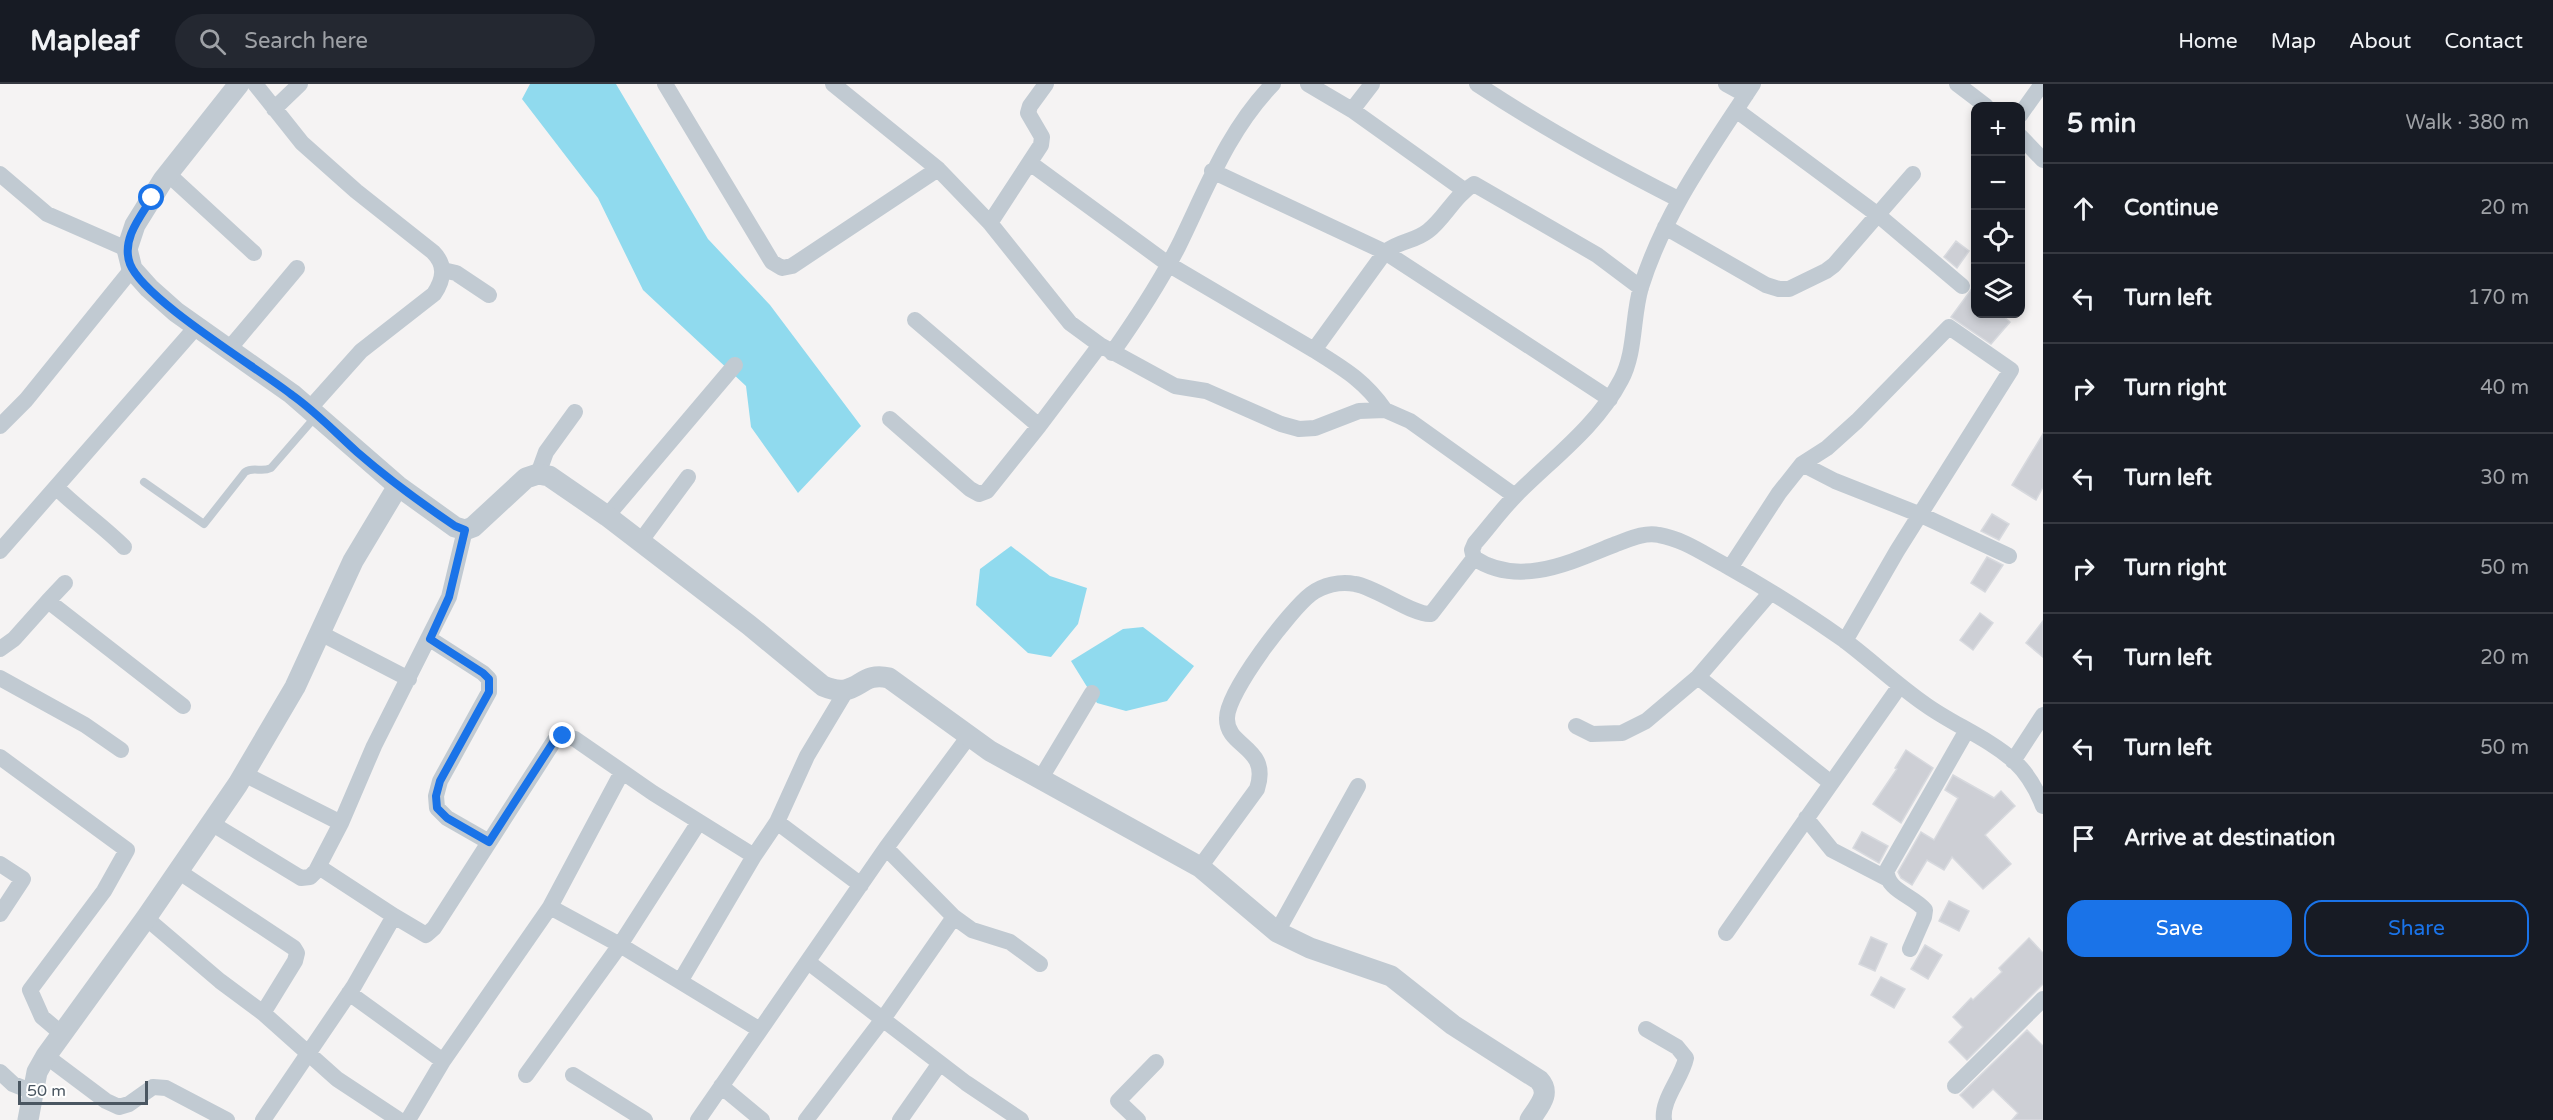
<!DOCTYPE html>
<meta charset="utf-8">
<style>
body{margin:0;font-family:"Varela Round",sans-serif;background:#242831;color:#f1f3f6}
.controls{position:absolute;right:18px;top:18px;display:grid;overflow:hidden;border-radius:12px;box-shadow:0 3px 9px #0003}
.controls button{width:54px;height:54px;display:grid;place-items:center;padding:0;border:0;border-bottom:2px solid #363941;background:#171b24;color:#f1f3f6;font:30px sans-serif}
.scale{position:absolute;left:18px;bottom:15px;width:130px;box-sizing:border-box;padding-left:6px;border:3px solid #4a5661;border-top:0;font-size:16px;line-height:21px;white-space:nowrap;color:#4a5661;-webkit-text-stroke:4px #fff;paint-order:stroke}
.stop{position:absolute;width:18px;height:18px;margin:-14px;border:4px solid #1a73e8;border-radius:50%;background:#fff}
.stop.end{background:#1a73e8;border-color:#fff;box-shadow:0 2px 6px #0008}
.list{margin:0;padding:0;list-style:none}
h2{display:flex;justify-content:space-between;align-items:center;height:78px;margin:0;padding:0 24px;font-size:26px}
h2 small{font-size:20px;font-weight:400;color:#9ea1a6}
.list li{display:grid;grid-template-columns:39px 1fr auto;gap:18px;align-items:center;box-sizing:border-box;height:90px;padding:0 24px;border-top:2px solid #363941}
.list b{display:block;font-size:22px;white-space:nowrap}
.list em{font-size:20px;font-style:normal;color:#9ea1a6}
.actions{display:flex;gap:12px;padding:18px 24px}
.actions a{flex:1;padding:14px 0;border:2px solid #1a73e8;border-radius:18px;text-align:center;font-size:21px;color:#1a73e8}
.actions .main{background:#1a73e8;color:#fff}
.icon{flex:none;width:33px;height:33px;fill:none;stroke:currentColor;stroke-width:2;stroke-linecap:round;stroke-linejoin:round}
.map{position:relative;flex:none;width:2043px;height:1036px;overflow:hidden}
header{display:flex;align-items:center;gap:36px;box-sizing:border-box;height:84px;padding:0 30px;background:#171b24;border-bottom:2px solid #363941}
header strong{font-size:28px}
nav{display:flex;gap:33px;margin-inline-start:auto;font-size:21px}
.search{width:420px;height:54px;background:#242831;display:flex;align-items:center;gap:15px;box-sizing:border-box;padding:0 21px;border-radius:33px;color:#9ea1a6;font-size:22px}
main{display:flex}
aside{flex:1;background:#171b24}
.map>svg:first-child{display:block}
.water{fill:#90daee}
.building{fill:#cdcfd5;stroke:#d7d9de;stroke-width:1.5}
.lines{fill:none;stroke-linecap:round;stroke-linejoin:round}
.service{stroke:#c1cad2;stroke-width:8}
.minor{stroke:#c1cad2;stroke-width:16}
.tertiary{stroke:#c1cad2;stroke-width:21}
.route{stroke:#1a73e8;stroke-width:8}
</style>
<header>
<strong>Mapleaf</strong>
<div class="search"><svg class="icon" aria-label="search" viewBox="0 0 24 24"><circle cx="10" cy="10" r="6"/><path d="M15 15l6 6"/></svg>Search here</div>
<nav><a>Home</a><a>Map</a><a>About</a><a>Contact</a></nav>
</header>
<main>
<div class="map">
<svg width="2043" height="1036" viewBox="0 0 2043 1036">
<rect width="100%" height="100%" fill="#f5f3f3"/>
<path class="water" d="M 530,0 L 616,0 L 708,155 L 770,221 L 861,342 L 798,409 L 751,343 L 746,302 L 643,206 L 598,114 L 522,15 Z
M 1011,462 L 1050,492 L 1087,504 L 1078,540 L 1051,573 L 1028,569 L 976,521 L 980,485 Z
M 1143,543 L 1194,582 L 1167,617 L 1126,627 L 1097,619 L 1071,577 L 1123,545 Z"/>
<path class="building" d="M 1956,157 L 1969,167 L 1957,184 L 1944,173 Z
M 1976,199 L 1976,230 L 2001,230 L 2010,238 L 1991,260 L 1951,233 Z
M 2043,350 L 2043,403 L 2036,416 L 2012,401 Z
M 1992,430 L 2009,440 L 1999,456 L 1981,447 Z
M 1987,473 L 2003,481 L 1985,508 L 1971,499 Z
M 1980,529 L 1993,539 L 1973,566 L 1960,556 Z
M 2043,537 L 2043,573 L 2026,559 Z
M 1906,666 L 1933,684 L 1901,739 L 1873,720 L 1897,685 L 1895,684 Z
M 1953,691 L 1994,714 L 2001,707 L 2015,722 L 1985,751 L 2011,780 L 1983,805 L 1952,773 L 1944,786 L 1927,776 L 1912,801 L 1901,794 L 1898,788 L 1921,748 L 1934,756 L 1958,714 L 1945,706 Z
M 1862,748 L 1888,762 L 1879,779 L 1853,764 Z
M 1949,817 L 1969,827 L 1959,847 L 1939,837 Z
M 1871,853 L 1887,860 L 1875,887 L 1859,880 Z
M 2029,854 L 2043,869 L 2043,900 L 1967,976 L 1949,958 L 1963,943 L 1953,933 L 1971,914 L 1973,916 L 2002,888 L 1999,884 Z
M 1925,861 L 1942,871 L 1928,895 L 1911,885 Z
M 1881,893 L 1905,905 L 1894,924 L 1871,911 Z
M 2027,946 L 2043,962 L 2043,1036 L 2012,1036 L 2018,1029 L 1993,1005 L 1973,1024 L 1960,1011 Z"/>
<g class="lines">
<path class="service" d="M 144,398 L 204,440 L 245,388 C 254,382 261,389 271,384 L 317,331"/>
<path class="minor" d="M 255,0 L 302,59 L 356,107 L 433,168 C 446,181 444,195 434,210 L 361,267 L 310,324
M 665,0 L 772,178 L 782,184 L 792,182 L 938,85 L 833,0
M 1308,0 L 1352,26 L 1464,106
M 1477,0 C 1542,43 1609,80 1678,115
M 1726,0 L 1746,11
M 1753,0 C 1710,66 1665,127 1641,203 C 1632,233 1636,268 1621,296 C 1597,342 1553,374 1517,410 C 1502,425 1489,443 1475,459 L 1472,466 L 1474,474 C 1519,504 1571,478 1616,460 C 1630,455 1644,448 1659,451 C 1683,455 1704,470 1725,481 C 1766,504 1806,529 1844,556 C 1872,577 1897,601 1926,621 C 1954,641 1988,654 2014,677 C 2028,690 2036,704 2043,722
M 1957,0 L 1986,22
M 274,25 L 300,0
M 1352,26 L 1372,0
M 1736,26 L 1878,131 L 1962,202
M 2020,31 L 2042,0
M 2020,52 L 2043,76
M 1030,79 L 1168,180 L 1314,266 L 1385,168 C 1401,156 1414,158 1428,147 C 1445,134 1454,112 1474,100 L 1597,171 L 1641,204
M 1212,87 L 1385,168 L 1610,315
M 0,90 L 47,130 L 127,165
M 168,90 L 254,169
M 990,139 L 1041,61 L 1042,53 L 1028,29 L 1030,22 L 1046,0
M 1665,143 L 1766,201 L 1779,205 L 1789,205 L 1826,187 L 1834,181 L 1913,90
M 443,186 L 456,189 L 489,211
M 915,236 L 1039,342 L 1100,261 L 1070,239 L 990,139 L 938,85
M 1100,261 L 1175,302 L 1206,307 L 1281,340 L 1299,345 L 1315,344 L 1359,327 L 1385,326 L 1410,337 L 1515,412
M 229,265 L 297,184
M 1314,266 C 1344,285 1364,296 1385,326
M 1112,269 C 1136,235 1159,200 1178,163 C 1206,106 1228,46 1273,0
M 890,335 L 970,405 L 979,410 L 987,407 L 1039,342
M 0,342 L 26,316 L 132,185
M 1802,380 L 1835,397 L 1921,431 L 2009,472
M 538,390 L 546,368 L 575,328
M 56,403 C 78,425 103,442 124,463
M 607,432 L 735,281
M 640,458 L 688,393
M 0,467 L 197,242
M 1730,484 L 1779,409 L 1802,380 L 1827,364 L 1857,337 L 1949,243 L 2011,286 L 1897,467 L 1845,557
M 48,517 L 65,499
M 320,549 L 409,595
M 430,555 L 483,589 L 489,595 L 489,608 L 440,697 L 436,712 L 437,724 L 447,734 L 489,758
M 0,565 L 14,555 L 48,517 L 183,622
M 1698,593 L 1831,699
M 0,594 L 85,641 L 121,666
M 1576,642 L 1592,650 L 1622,649 L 1646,637 L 1698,593 L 1771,508
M 0,673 L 127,766 L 104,807 L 30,906 L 42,933 L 62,950
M 2013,677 L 2043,631
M 244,690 L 341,739 L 374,662 L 449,513 L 465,446
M 1041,694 L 1092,609
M 1806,734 L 1832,766 L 1886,794
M 777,738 L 861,801
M 211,739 L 301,794 L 310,793 L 316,787 L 341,739
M 886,764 L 954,833 L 972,846 L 1010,858 L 1040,880
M 0,780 L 23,795 L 0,830
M 319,783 L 394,832
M 1200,783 L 1257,705 C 1271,662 1226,664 1227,634 C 1227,608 1290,526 1311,510 C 1323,501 1340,497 1355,500 C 1376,503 1414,532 1431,530 L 1474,474
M 178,787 L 294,864 L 297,869 L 295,877 L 263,929
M 550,823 L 620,861 L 760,946
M 146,834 L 220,897 L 263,929 L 337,995 L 399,1036
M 1277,848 L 1358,702
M 1726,849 L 1899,603
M 1910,865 L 1924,833 L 1925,826 C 1914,812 1885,806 1887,786 L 1967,646
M 808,878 L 966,999 L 1021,1036
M 681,896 L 754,772
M 349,909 L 443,977 L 550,823 L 622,688
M 1646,945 L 1677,963 L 1686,974 C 1682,994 1661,1016 1664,1036
M 46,972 L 106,1017 L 119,1023 L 129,1020 L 153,1003 L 166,1004 L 227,1036
M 0,988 L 13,1000 L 33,1008
M 526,991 L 620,861 L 699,738
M 573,991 L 645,1036
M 721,1002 L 762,1036
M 1955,1002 L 2043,915
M 263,1036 L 354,902 L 394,832 L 426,851 L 434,844 L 554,657 L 563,652 L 575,655 L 653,709 L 754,772 L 777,738 L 807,672 L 846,607
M 408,1036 L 443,977
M 698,1036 L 886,764 L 969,652
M 806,1036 L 883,935 L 954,833
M 900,1036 L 940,979
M 1138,1036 L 1118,1017 L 1156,978"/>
<path class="tertiary" d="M 239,0 L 163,96 L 135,141 L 127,165 L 132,185 L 149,204 L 176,228 L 292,310 L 398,402 L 455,443 L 465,446 L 473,443 L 526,394 L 538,390 L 549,392 L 607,432 L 749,541 L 823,602 C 859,617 858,586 889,594 L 990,667 L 1200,783 L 1277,848 L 1310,864 L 1391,892 L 1453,941 L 1539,996 C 1552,1010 1538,1023 1530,1036
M 28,1036 L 37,988 L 46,972 L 146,834 L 238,700 L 295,603 L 353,477 L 398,402"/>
</g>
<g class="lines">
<path class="route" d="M 152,114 C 140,133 121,156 130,180 C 144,216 258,284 292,311 C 316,328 336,349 357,368 C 388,395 421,419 455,442 L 465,446 L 449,513 L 430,555 L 483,589 L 489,595 L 489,608 L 440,697 L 436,712 L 437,724 L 447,734 L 489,758 L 554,657 L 563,652"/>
</g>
</svg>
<div class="controls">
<button>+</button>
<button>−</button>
<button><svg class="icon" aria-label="locate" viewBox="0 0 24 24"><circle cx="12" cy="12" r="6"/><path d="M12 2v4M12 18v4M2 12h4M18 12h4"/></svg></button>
<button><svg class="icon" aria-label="layers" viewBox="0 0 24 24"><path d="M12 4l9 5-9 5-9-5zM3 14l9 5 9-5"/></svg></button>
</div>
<div class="scale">50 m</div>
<div class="stop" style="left:152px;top:114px"></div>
<div class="stop end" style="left:563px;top:652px"></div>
</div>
<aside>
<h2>5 min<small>Walk · 380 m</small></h2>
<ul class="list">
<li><svg class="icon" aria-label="ahead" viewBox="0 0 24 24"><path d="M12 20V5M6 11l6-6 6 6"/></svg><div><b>Continue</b></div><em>20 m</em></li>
<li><svg class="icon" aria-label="left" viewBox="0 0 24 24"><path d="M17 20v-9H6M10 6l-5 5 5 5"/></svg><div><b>Turn left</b></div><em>170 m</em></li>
<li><svg class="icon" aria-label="right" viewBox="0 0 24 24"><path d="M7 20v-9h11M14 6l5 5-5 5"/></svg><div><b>Turn right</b></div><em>40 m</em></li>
<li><svg class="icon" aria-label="left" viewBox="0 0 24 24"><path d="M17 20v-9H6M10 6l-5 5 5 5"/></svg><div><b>Turn left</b></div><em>30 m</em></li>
<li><svg class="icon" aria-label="right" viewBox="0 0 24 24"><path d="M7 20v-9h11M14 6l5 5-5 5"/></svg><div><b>Turn right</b></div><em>50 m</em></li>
<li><svg class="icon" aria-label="left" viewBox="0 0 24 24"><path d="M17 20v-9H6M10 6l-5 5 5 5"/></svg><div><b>Turn left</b></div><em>20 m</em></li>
<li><svg class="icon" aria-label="left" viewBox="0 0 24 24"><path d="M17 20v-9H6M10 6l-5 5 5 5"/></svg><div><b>Turn left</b></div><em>50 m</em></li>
<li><svg class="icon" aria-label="arrive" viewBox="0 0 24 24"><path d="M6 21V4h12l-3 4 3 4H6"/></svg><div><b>Arrive at destination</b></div></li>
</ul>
<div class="actions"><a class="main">Save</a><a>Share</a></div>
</aside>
</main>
